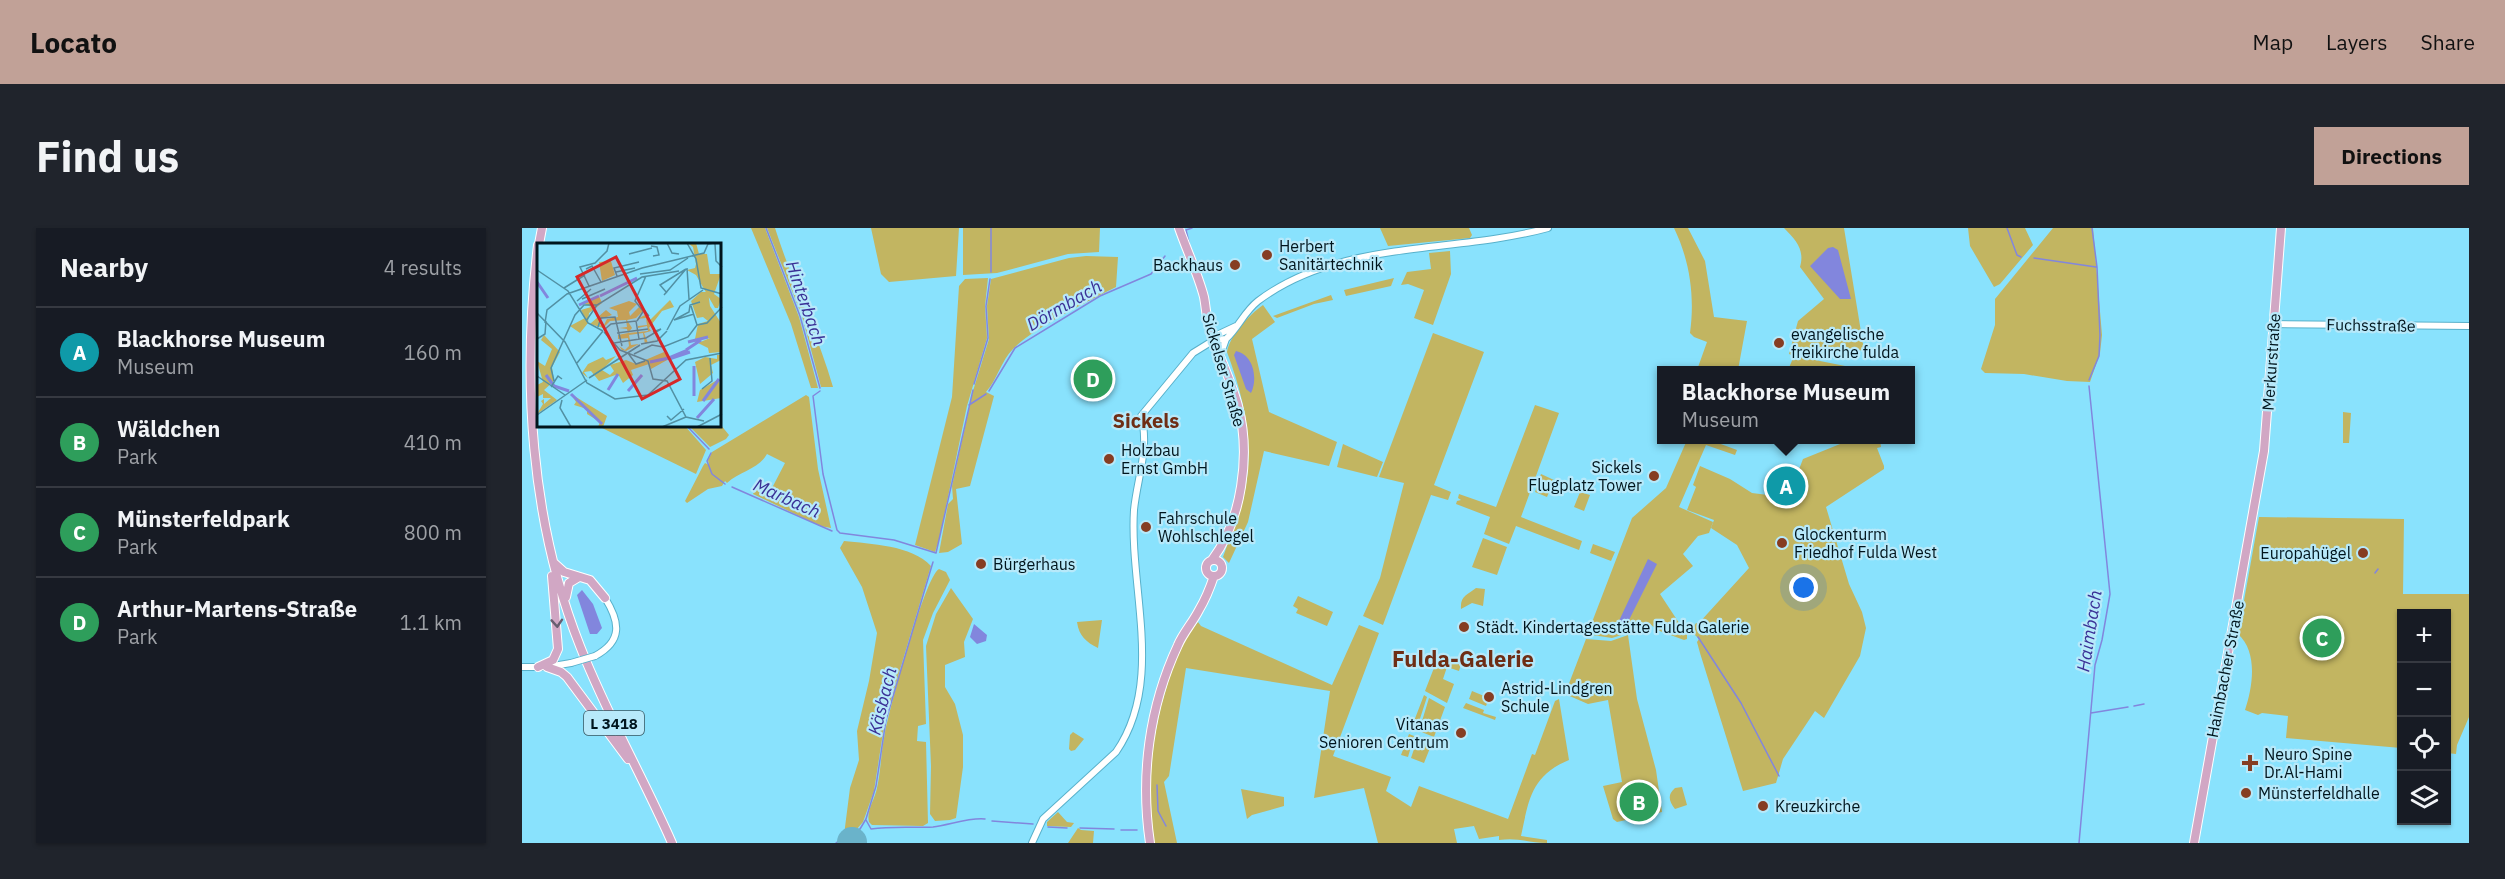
<!DOCTYPE html>
<meta charset="utf-8">
<style>
body{margin:0;font-family:"IBM Plex Sans",sans-serif;background:#20242c;color:#f1f3f6}
.controls{position:absolute;right:18px;bottom:18px;display:grid;overflow:hidden;border-radius:0px;box-shadow:0 2px 4px #0004}
.controls button{width:54px;height:54px;display:grid;place-items:center;padding:0;border:0;border-bottom:2px solid #363941;background:#171b24;color:#f1f3f6;font:30px sans-serif}
.you{position:absolute;left:1282px;top:360px;width:21px;height:21px;margin:-15px;border:4px solid #fff;border-radius:50%;background:#1a73e8;box-shadow:0 0 0 9px #1a73e833}
.badge{display:grid;place-items:center;width:39px;height:39px;border-radius:50%;background:#c1a197;color:#fff;font-size:20px;font-weight:700}
.pin{position:absolute;translate:-50% -50%;border:3px solid #fff;box-shadow:0 2px 6px #0006}
.popup{position:absolute;left:1135px;top:138px;width:258px;height:78px;box-sizing:border-box;display:grid;place-content:center;border-radius:0px;background:#171b24;filter:drop-shadow(0 2px 4px #0005);font-size:20px;white-space:nowrap;color:#9ea1a6}
.popup b{font-size:22px;color:#f1f3f6}
.popup::after{content:'';position:absolute;left:50%;top:100%;margin-left:-12px;border:12px solid transparent;border-top-color:#171b24}
.list{margin:0;padding:0;list-style:none}
h2{display:flex;justify-content:space-between;align-items:center;height:78px;margin:0;padding:0 24px;font-size:26px}
h2 small{font-size:20px;font-weight:400;color:#9ea1a6}
.list li{display:grid;grid-template-columns:39px 1fr auto;gap:18px;align-items:center;box-sizing:border-box;height:90px;padding:0 24px;border-top:2px solid #363941}
.list b{display:block;font-size:22px;white-space:nowrap}
.list p{margin:0;font-size:20px;white-space:nowrap;color:#9ea1a6}
.list em{font-size:20px;font-style:normal;color:#9ea1a6}
.icon{flex:none;width:33px;height:33px;fill:none;stroke:currentColor;stroke-width:2;stroke-linecap:round;stroke-linejoin:round}
.map{position:relative;flex:none;width:1947px;height:615px;overflow:hidden;border-radius:0px}
header{display:flex;align-items:center;gap:36px;box-sizing:border-box;height:84px;padding:0 30px;background:#c1a197;color:#111}
header strong{font-size:28px}
nav{display:flex;gap:33px;margin-inline-start:auto;font-size:21px}
.intro{display:flex;align-items:center;justify-content:space-between;box-sizing:border-box;height:144px;padding:0 36px}
h1{margin:0;font-size:42px}
.button{padding:15px 27px;border-radius:0px;background:#c1a197;color:#111;font-size:21px;font-weight:700}
main{display:flex;gap:36px;padding:0 36px}
aside{flex:1;background:#171b24;border-radius:0px;box-shadow:0 2px 4px #0004}
.map>svg:first-child{display:block}
.green{fill:#c2b561}
.water{fill:#8286dd}
.lines{fill:none;stroke-linecap:round;stroke-linejoin:round}
.stream{stroke:#8286dd;stroke-width:1.5}
.runway{stroke:#6ab3ca;stroke-width:30}
.minor-casing{stroke:#58b1cb;stroke-width:8}
.major-casing{stroke:#fff;stroke-width:10}
.minor{stroke:#fff;stroke-width:6}
.major{stroke:#d1a7c4;stroke-width:8}
.minor-bridge-casing{stroke:#58b1cb;stroke-width:8;stroke-linecap:butt}
.minor-bridge{stroke:#fff;stroke-width:6}
.oneway{stroke:#685e70}
.poi-dot{fill:#863d22;stroke:#b7e9fa;stroke-width:2}
.labels{text-anchor:middle;dominant-baseline:central;stroke-width:4.5;stroke-linejoin:round;paint-order:stroke}
.shield{fill:#b7e9fa;stroke:#37555f;stroke-width:1.5}
.shield-label{font-size:15px;font-weight:bold;fill:#00151d}
.poi-label{font-size:16px;fill:#00151d;stroke:#b7e9fa;text-anchor:start}
.street-label{font-size:16px;fill:#00151d;stroke:#b7e9fa}
.water-label{font-size:18px;font-style:italic;fill:#3a3096;stroke:#b7e9fa}
.quarter-label{font-size:20px;font-weight:bold;fill:#6e2d14;stroke:#b7e9fa}
.district-label{font-size:22px;font-weight:bold;fill:#6e2d14;stroke:#b7e9fa}
.inset-river{fill:none;stroke:#8286dd;stroke-width:3}
.inset-road{fill:none;stroke:#5290a3;stroke-width:1.5}
.view{fill:#d62828;fill-opacity:0.15;stroke:#d62828;stroke-width:3}
.inset-edge{fill:none;stroke:#00151d;stroke-width:3}
</style>
<header>
<strong>Locato</strong>
<nav><a>Map</a><a>Layers</a><a>Share</a></nav>
</header>
<div class="intro"><h1>Find us</h1><a class="button">Directions</a></div>
<main>
<aside>
<h2>Nearby<small>4 results</small></h2>
<ul class="list">
<li><span class="badge" style="background:#0f9aa8">A</span><div><b>Blackhorse Museum</b><p>Museum</p></div><em>160 m</em></li>
<li><span class="badge" style="background:#2e9e5b">B</span><div><b>Wäldchen</b><p>Park</p></div><em>410 m</em></li>
<li><span class="badge" style="background:#2e9e5b">C</span><div><b>Münsterfeldpark</b><p>Park</p></div><em>800 m</em></li>
<li><span class="badge" style="background:#2e9e5b">D</span><div><b>Arthur-Martens-Straße</b><p>Park</p></div><em>1.1 km</em></li>
</ul>
</aside>
<div class="map">
<svg width="1947" height="615" viewBox="0 0 1947 615">
<rect width="100%" height="100%" fill="#89e2fd"/>
<path class="green" d="M 229,0 L 243,0 L 277,89 L 296,160 L 289,160 L 269,96 Z
M 245,0 L 253,0 C 270,54 295,104 311,159 L 299,159 L 280,88 Z
M 349,0 L 437,0 L 434,48 L 367,54 L 359,46 Z
M 441,0 L 578,0 L 577,24 L 546,26 L 475,45 L 441,47 Z
M 858,0 L 947,0 L 950,7 L 948,10 L 866,18 Z
M 1152,0 L 1166,0 L 1183,33 L 1192,89 L 1225,93 L 1216,142 L 1175,142 L 1185,114 L 1172,109 L 1168,105 C 1173,69 1168,33 1152,0 Z
M 1262,0 L 1322,0 L 1342,122 L 1273,128 L 1343,142 L 1266,142 L 1272,128 L 1267,126 L 1276,93 L 1302,71 L 1278,39 C 1283,22 1274,12 1262,0 Z
M 1446,0 L 1503,0 L 1511,17 L 1478,56 L 1472,59 L 1448,18 Z
M 1531,0 L 1571,0 L 1580,107 L 1578,125 L 1568,154 L 1545,153 L 1502,146 L 1463,145 L 1459,141 L 1473,97 L 1473,71 Z
M 928,23 L 929,46 L 911,97 L 892,90 L 902,62 L 886,56 L 879,57 L 885,44 L 909,41 L 907,25 Z
M 564,28 L 596,29 L 594,59 C 568,72 510,101 491,121 C 479,133 475,152 464,164 L 472,168 L 448,258 L 434,261 L 440,316 L 426,324 L 417,325 L 426,276 L 431,271 L 430,258 L 451,163 L 467,111 L 465,78 L 469,51 L 547,30 Z
M 466,50 L 463,78 L 465,110 L 445,178 L 417,312 L 413,324 L 393,317 L 430,169 L 437,58 L 443,51 Z
M 872,50 L 869,58 L 824,68 L 822,62 Z
M 809,67 L 811,72 L 792,76 L 755,90 L 751,88 Z
M 741,77 L 753,94 L 730,111 L 747,184 L 815,214 L 807,238 L 742,223 L 726,294 L 707,335 L 701,329 C 707,311 715,294 720,276 C 734,221 724,176 705,124 C 708,107 727,87 741,77 Z
M 911,105 L 962,124 L 912,257 L 929,264 L 926,272 L 909,267 L 861,397 L 841,388 L 858,350 L 882,255 L 857,249 Z
M 573,141 L 580,156 L 569,162 L 561,147 Z
M 284,167 L 287,169 L 296,241 L 309,300 L 298,298 L 231,266 L 237,254 L 250,260 L 263,235 L 245,226 C 237,241 218,243 205,255 L 203,253 L 200,258 L 186,261 L 165,275 L 163,273 L 181,238 L 183,235 L 187,237 L 186,232 L 190,224 Z
M 1013,177 L 1037,185 L 999,289 L 1060,313 L 1057,322 L 994,298 L 987,316 L 962,306 L 968,289 L 934,276 L 935,273 L 939,272 L 936,270 L 937,266 L 974,279 Z
M 1821,184 L 1829,185 L 1827,215 L 1821,215 Z
M 198,196 L 207,207 L 204,211 L 188,219 L 167,198 L 198,198 Z
M 76,198 L 163,198 L 184,222 L 174,246 Z
M 1165,212 L 1188,212 L 1215,222 L 1213,227 L 1184,217 L 1157,279 L 1191,294 L 1187,305 L 1176,308 L 1161,326 L 1171,338 L 1138,366 L 1165,407 L 1165,411 L 1162,412 L 1135,402 L 1127,395 L 1125,399 L 1090,410 L 1070,407 L 1067,402 L 1110,290 L 1144,260 Z
M 1328,212 L 1358,212 L 1359,219 L 1355,220 L 1362,238 L 1362,241 L 1304,279 L 1327,356 L 1340,384 L 1344,400 L 1338,428 L 1302,490 L 1293,483 L 1261,531 L 1254,555 L 1221,563 L 1178,425 L 1175,414 L 1177,411 L 1169,403 L 1174,395 L 1176,396 L 1227,340 L 1215,317 L 1189,300 L 1192,292 L 1165,282 L 1174,259 L 1171,257 L 1178,238 L 1208,251 L 1230,265 L 1269,270 L 1276,264 L 1276,244 L 1281,231 Z
M 821,216 L 861,234 L 855,249 L 815,239 Z
M 1019,246 L 1032,252 L 1025,269 L 1013,264 Z
M 1058,264 L 1068,267 L 1062,283 L 1052,279 Z
M 1737,289 L 1882,291 L 1881,366 L 1947,366 L 1947,489 L 1935,517 L 1934,526 L 1925,525 L 1924,386 L 1880,386 L 1879,520 L 1764,510 L 1766,488 L 1740,485 L 1736,487 L 1723,482 C 1731,458 1736,424 1716,406 Z
M 961,310 L 985,319 L 975,347 L 950,339 Z
M 322,313 C 348,316 390,317 409,338 L 363,492 L 352,563 L 341,594 L 334,602 L 322,607 L 328,560 L 337,532 L 335,503 L 347,453 L 355,405 L 340,359 L 318,320 Z
M 1071,316 L 1093,324 L 1089,333 L 1068,325 Z
M 417,341 L 424,344 L 428,352 L 411,385 L 401,412 L 404,496 L 396,498 L 395,513 L 404,514 L 406,595 L 401,598 L 350,597 L 347,594 C 344,583 353,571 355,560 C 359,542 359,523 363,505 C 367,483 403,348 417,341 Z
M 429,360 L 451,391 L 442,414 L 443,429 L 423,437 L 423,459 L 433,476 L 441,507 L 441,539 L 434,590 L 428,592 L 413,593 L 408,586 L 409,538 L 404,418 L 414,386 Z
M 954,360 L 963,361 L 961,378 L 950,375 L 939,381 C 938,368 945,367 954,360 Z
M 776,368 L 811,384 L 805,398 L 774,385 L 776,381 L 771,378 Z
M 580,392 L 576,420 C 564,414 557,408 555,394 Z
M 676,394 L 679,398 L 810,457 L 837,397 L 857,405 L 811,528 L 869,549 L 864,563 L 889,579 L 897,558 L 986,591 L 1010,526 L 1013,527 L 1033,473 L 1037,471 L 1047,532 C 1009,548 1007,571 999,608 L 1025,612 L 1025,615 C 1008,615 996,609 977,612 L 977,608 L 957,611 L 952,598 L 932,601 L 935,615 L 856,615 L 842,560 L 792,570 L 808,463 L 664,440 L 647,548 L 642,554 L 655,615 L 630,615 L 625,545 L 639,478 L 652,434 L 664,409 Z
M 1106,407 L 1115,471 L 1134,542 L 1140,584 L 1095,594 L 1091,591 L 1081,558 L 1100,554 L 1086,472 L 1066,476 L 1043,466 L 1064,411 L 1089,413 Z
M 917,427 L 939,436 L 937,443 L 925,439 L 921,451 L 932,456 L 925,475 L 903,463 Z
M 950,463 L 967,470 L 964,478 L 947,471 Z
M 902,467 L 905,469 L 894,503 L 889,501 Z
M 907,470 L 923,479 L 912,509 L 897,503 Z
M 944,475 L 962,482 L 961,485 L 974,489 L 973,492 L 941,480 Z
M 551,504 L 562,511 L 553,522 L 549,523 L 547,521 L 548,507 Z
M 887,506 L 892,508 L 886,529 L 879,527 Z
M 896,509 L 910,515 L 902,535 L 889,530 Z
M 1160,559 L 1165,577 L 1153,581 C 1147,573 1145,567 1153,560 Z
M 719,561 L 762,569 L 762,578 L 730,587 L 725,591 Z
M 536,584 L 545,594 L 552,595 L 549,599 L 525,598 L 525,594 Z
M 556,600 L 559,602 L 572,603 L 571,615 L 546,615 Z"/>
<path class="water" d="M 1311,19 L 1316,22 L 1329,71 L 1318,71 L 1288,38 L 1306,20 Z
M 714,123 C 732,127 736,151 729,165 L 724,161 L 712,127 Z
M 1126,331 L 1135,336 L 1104,398 L 1096,395 Z
M 60,362 L 71,376 L 80,400 L 75,406 L 68,406 L 55,367 Z
M 452,396 L 465,407 L 464,413 L 455,416 L 448,409 Z"/>
<g class="lines">
<path class="stream" d="M 244,0 L 278,88 L 298,160
M 1485,0 L 1495,27 L 1499,29
M 667,15 L 664,2 L 670,0
M 1512,30 L 1574,39
M 469,44 L 469,0
M 1567,152 L 1577,128 L 1578,107 L 1575,39 L 1570,0
M 452,156 L 466,110 L 464,78 L 468,51
M 298,163 L 291,168 L 301,246 L 315,302 L 318,305 L 372,312 L 414,325
M 467,163 L 493,120 L 578,68 L 629,46 L 643,28
M 447,177 L 464,166
M 165,198 L 187,221
M 189,225 L 185,233 L 190,246 L 203,256
M 210,259 L 310,303
M 414,325 L 451,162
M 1853,345 L 1856,341
M 1176,409 L 1219,475 L 1257,548
M 1612,478 L 1622,476
M 1569,485 L 1606,479
M 635,557 L 636,583 L 644,598
M 344,592 L 349,601 C 370,598 390,600 411,599 C 427,597 449,589 463,591
M 470,593 L 511,596
M 526,599 L 545,600
M 558,600 L 592,601
M 599,602 L 615,602
M 322,608 L 338,601 L 344,591 L 354,558 L 364,492 L 411,334
M 314,615 L 319,611
M 1557,615 L 1573,437 L 1580,412 L 1588,366 L 1567,158"/>
<path class="runway" d="M 330,615 L 330,614"/>
<defs>
<path id="minor" d="M 1751,96 L 1947,98
M 692,112 L 704,111 C 716,100 722,84 736,73 C 818,11 931,26 1026,0
M 698,128 L 704,111
M 73,428 C 101,413 98,394 83,370
M 0,439 L 25,439 L 49,435
M 510,615 L 521,591 L 594,524 C 643,453 607,361 612,282 C 615,251 628,219 619,188 L 671,125 L 692,112 L 697,106 L 714,98"/>
<path id="major" d="M 657,0 C 665,23 676,46 682,69 C 684,79 684,90 688,101 C 696,127 709,151 716,178 C 729,226 720,292 690,332
M 17,16 L 20,0
M 16,17 C 0,150 8,292 58,418 C 84,485 121,549 150,615
M684 340a8 8 0 1 1 16 0a8 8 0 1 1-16 0Z
M 32,335 L 42,344 L 68,352 L 83,370
M 44,369 L 47,355 L 57,349
M 16,439 L 31,432 L 36,421 L 30,348
M 25,439 L 39,444 L 45,449 L 106,531
M 628,615 C 618,548 627,479 656,417 C 661,405 671,394 677,382 C 683,372 688,360 692,348
M 1672,615 L 1742,223 L 1759,0"/>
</defs>
<use href="#minor" class="minor-casing"/>
<use href="#major" class="major-casing"/>
<use href="#minor" class="minor"/>
<use href="#major" class="major"/>
<defs>
<path id="minor-bridge" d="M 49,435 L 73,428"/>
</defs>
<use href="#minor-bridge" class="minor-bridge-casing"/>
<use href="#minor-bridge" class="minor-bridge"/>
</g>
<defs><path id="oneway-chevron" d="M-2-3.5L2.5 0L-2 3.5" fill="none" stroke-width="1.6" stroke-linecap="round" stroke-linejoin="round" transform="scale(1.5)"/></defs>
<use class="oneway" href="#oneway-chevron" transform="translate(35 395) rotate(86)"/>
<g class="poi-dot">
<circle cx="745" cy="27" r="6"/>
<circle cx="713" cy="37" r="6"/>
<circle cx="1257" cy="115" r="6"/>
<circle cx="587" cy="231" r="6"/>
<circle cx="1132" cy="248" r="6"/>
<circle cx="624" cy="299" r="6"/>
<circle cx="1260" cy="315" r="6"/>
<circle cx="1841" cy="325" r="6"/>
<circle cx="459" cy="336" r="6"/>
<circle cx="942" cy="399" r="6"/>
<circle cx="967" cy="469" r="6"/>
<circle cx="939" cy="505" r="6"/>
<path d="M1725 526h6v6h6v6h-6v6h-6v-6h-6v-6h6z"/>
<circle cx="1724" cy="565" r="6"/>
<circle cx="1241" cy="578" r="6"/>
</g>
<g class="labels">
<rect class="shield" x="62" y="483" width="60" height="24" rx="4.5"/>
<g class="shield-label">
<text x="92" y="495">L 3418</text>
</g>
<g class="poi-label">
<text x="757" y="18">Herbert<tspan x="757" dy="18">Sanitärtechnik</tspan></text>
<text x="701" y="37" text-anchor="end">Backhaus</text>
<text x="1269" y="106">evangelische<tspan x="1269" dy="18">freikirche fulda</tspan></text>
<text x="599" y="222">Holzbau<tspan x="599" dy="18">Ernst GmbH</tspan></text>
<text x="1120" y="239" text-anchor="end">Sickels<tspan x="1120" dy="18">Flugplatz Tower</tspan></text>
<text x="636" y="290">Fahrschule<tspan x="636" dy="18">Wohlschlegel</tspan></text>
<text x="1272" y="306">Glockenturm<tspan x="1272" dy="18">Friedhof Fulda West</tspan></text>
<text x="1829" y="325" text-anchor="end">Europahügel</text>
<text x="471" y="336">Bürgerhaus</text>
<text x="954" y="399">Städt. Kindertagesstätte Fulda Galerie</text>
<text x="979" y="460">Astrid-Lindgren<tspan x="979" dy="18">Schule</tspan></text>
<text x="927" y="496" text-anchor="end">Vitanas<tspan x="927" dy="18">Senioren Centrum</tspan></text>
<text x="1742" y="526">Neuro Spine<tspan x="1742" dy="18">Dr.Al-Hami</tspan></text>
<text x="1736" y="565">Münsterfeldhalle</text>
<text x="1253" y="578">Kreuzkirche</text>
</g>
<g class="street-label">
<text transform="translate(1849 97) rotate(1)">Fuchsstraße</text>
<text transform="translate(1749 134) rotate(-86)">Merkurstraße</text>
<text transform="translate(702 142) rotate(74)">Sickelser Straße</text>
<text transform="translate(1703 441) rotate(-79)">Haimbacher Straße</text>
</g>
<g class="water-label">
<text transform="translate(284 75) rotate(71)">Hinterbach</text>
<text transform="translate(542 77) rotate(-30)">Dörmbach</text>
<text transform="translate(265 270) rotate(24)">Marbach</text>
<text transform="translate(1567 403) rotate(-81)">Haimbach</text>
<text transform="translate(360 473) rotate(-76)">Käsbach</text>
</g>
<g class="quarter-label">
<text x="624" y="192">Sickels</text>
</g>
<g class="district-label">
<text x="941" y="430">Fulda-Galerie</text>
</g>
</g>
<g transform="translate(15 15)">
<rect width="184" height="184" fill="#89e2fd"/>
<path d="M 151,0 L 159,0 L 162,11 L 170,11 L 173,31 L 184,31 L 177,51 L 184,56 L 181,65 L 178,65 L 159,32 L 150,27 L 158,25 L 159,21 L 156,4 ZM 74,18 L 78,32 L 65,38 L 62,19 ZM 164,49 L 171,49 L 173,63 L 184,80 L 184,109 L 173,110 L 167,110 L 172,110 L 171,105 L 161,100 L 173,95 L 158,96 L 161,81 L 171,78 L 166,74 L 160,75 L 154,58 ZM 62,53 L 65,60 L 52,70 L 51,80 L 43,90 L 33,83 L 48,75 L 44,67 L 54,64 L 46,60 ZM 133,57 L 137,64 L 125,68 L 112,85 L 114,88 L 107,90 L 111,100 L 126,93 L 108,101 L 106,90 L 92,92 L 94,102 L 102,101 L 89,108 L 85,107 L 82,103 L 88,107 L 92,103 L 91,95 L 81,96 L 81,92 L 91,90 L 90,86 L 82,85 L 90,84 L 89,77 L 73,78 L 66,85 L 53,81 L 69,67 L 75,72 L 64,76 L 62,81 L 66,84 L 70,76 L 81,74 L 80,68 L 72,65 L 92,58 L 100,61 L 92,69 L 93,73 L 102,64 L 106,68 L 99,75 L 90,77 L 95,85 L 91,90 L 111,88 L 110,83 L 101,85 L 101,83 L 110,82 L 109,75 L 100,76 L 110,71 L 113,77 ZM 7,92 L 23,109 L 15,124 L 17,138 L 7,147 L 20,157 L 0,171 L 6,161 L 4,158 L 7,156 L 7,161 L 14,155 L 6,155 L 6,151 L 0,154 L 0,142 L 6,139 L 0,118 L 8,123 L 15,106 L 4,97 ZM 127,109 L 132,116 L 114,126 L 112,121 L 94,127 L 96,132 L 86,140 L 81,131 L 62,138 L 54,128 L 47,129 L 51,135 L 45,130 L 51,121 L 66,114 L 69,117 L 79,113 L 65,127 L 73,132 L 77,128 L 73,122 L 89,117 L 99,121 ZM 180,112 L 184,112 L 184,117 L 174,122 L 176,130 L 163,141 L 158,119 L 168,114 L 180,116 ZM 182,136 L 184,155 L 160,159 L 163,147 ZM 34,151 L 70,173 L 66,184 L 61,184 L 63,179 L 50,171 L 50,166 L 37,162 L 39,159 Z" fill="#c2b561"/>
<path class="inset-river" d="M 0,39 L 11,55M 63,53 L 100,35M 42,62 L 62,53M 151,99 L 171,94M 149,107 L 164,97M 132,115 L 151,107M 132,116 L 153,109M 113,119 L 132,115M 157,123 L 157,153M 9,132 L 17,143 L 32,148M 71,147 L 81,131M 91,148 L 105,132M 34,151 L 65,181M 166,158 L 182,136M 160,175 L 177,156"/>
<path class="inset-road" d="M 130,0 L 135,10 L 142,11M 150,0 L 159,16 L 164,45 L 185,51M 178,1 L 179,18 L 185,24M 114,3 L 120,4 L 122,12 L 116,13M 92,11 L 115,5M 150,25 L 152,56M 49,26 L 55,23 L 64,39M 0,27 L 31,48 L 51,80 L 66,88M 79,29 L 98,25M 103,31 L 133,27 L 151,15M 80,33 L 77,25 L 102,19M 52,43 L 43,24 L 58,20 L 70,8 L 72,0M 27,45 L 48,32M 130,50 L 123,42 L 149,26M 127,52 L 149,26M 45,56 L 68,46M 40,58 L 54,46M 154,63 L 160,82M 106,68 L 98,58 L 109,33M 0,70 L 28,99 L 50,140 L 78,156 L 111,152 L 149,117 L 185,110M 157,71 L 137,77 L 152,69 L 153,62 L 163,59M 49,78 L 60,62 L 105,34 L 142,28M 100,78 L 107,67 L 112,73M 8,80 L 10,67 L 30,51 L 105,25 L 167,10 L 171,1 L 177,0M 160,82 L 170,80 L 185,64M 61,84 L 64,75 L 78,74 L 85,103M 67,87 L 74,81 L 99,78 L 102,96M 130,87 L 143,63 L 166,47M 67,89 L 83,107 L 111,118 L 116,136 L 130,138 L 149,174 L 167,178M 80,90 L 111,86M 0,96 L 8,91 L 9,78M 77,100 L 109,95 L 124,86 L 116,89M 104,101 L 120,98 L 130,88M 91,110 L 99,121 L 108,118M 97,111 L 115,102 L 126,104 L 151,94 L 160,82M 40,120 L 66,88M 0,133 L 28,152M 52,135 L 103,102M 17,138 L 14,125 L 38,72 L 47,62 L 60,62M 14,144 L 21,133 L 25,136M 165,146 L 175,138 L 173,115M 25,157 L 23,165 L 34,184M 0,172 L 50,137M 130,173 L 134,177 L 147,166M 125,184 L 149,174M 160,184 L 185,171"/>
<path class="view" d="M 79,14 L 143,136 L 105,156 L 40,34 Z"/>
<rect width="184" height="184" class="inset-edge"/>
</g>
</svg>
<div class="controls">
<button>+</button>
<button>−</button>
<button><svg class="icon" aria-label="locate" viewBox="0 0 24 24"><circle cx="12" cy="12" r="6"/><path d="M12 2v4M12 18v4M2 12h4M18 12h4"/></svg></button>
<button><svg class="icon" aria-label="layers" viewBox="0 0 24 24"><path d="M12 4l9 5-9 5-9-5zM3 14l9 5 9-5"/></svg></button>
</div>
<div class="you"></div>
<div class="pin badge" style="left:1264px;top:258px;background:#0f9aa8">A</div>
<div class="popup"><b>Blackhorse Museum</b>Museum</div>
<div class="pin badge" style="left:1117px;top:574px;background:#2e9e5b">B</div>
<div class="pin badge" style="left:1800px;top:410px;background:#2e9e5b">C</div>
<div class="pin badge" style="left:571px;top:151px;background:#2e9e5b">D</div>
</div>
</main>
